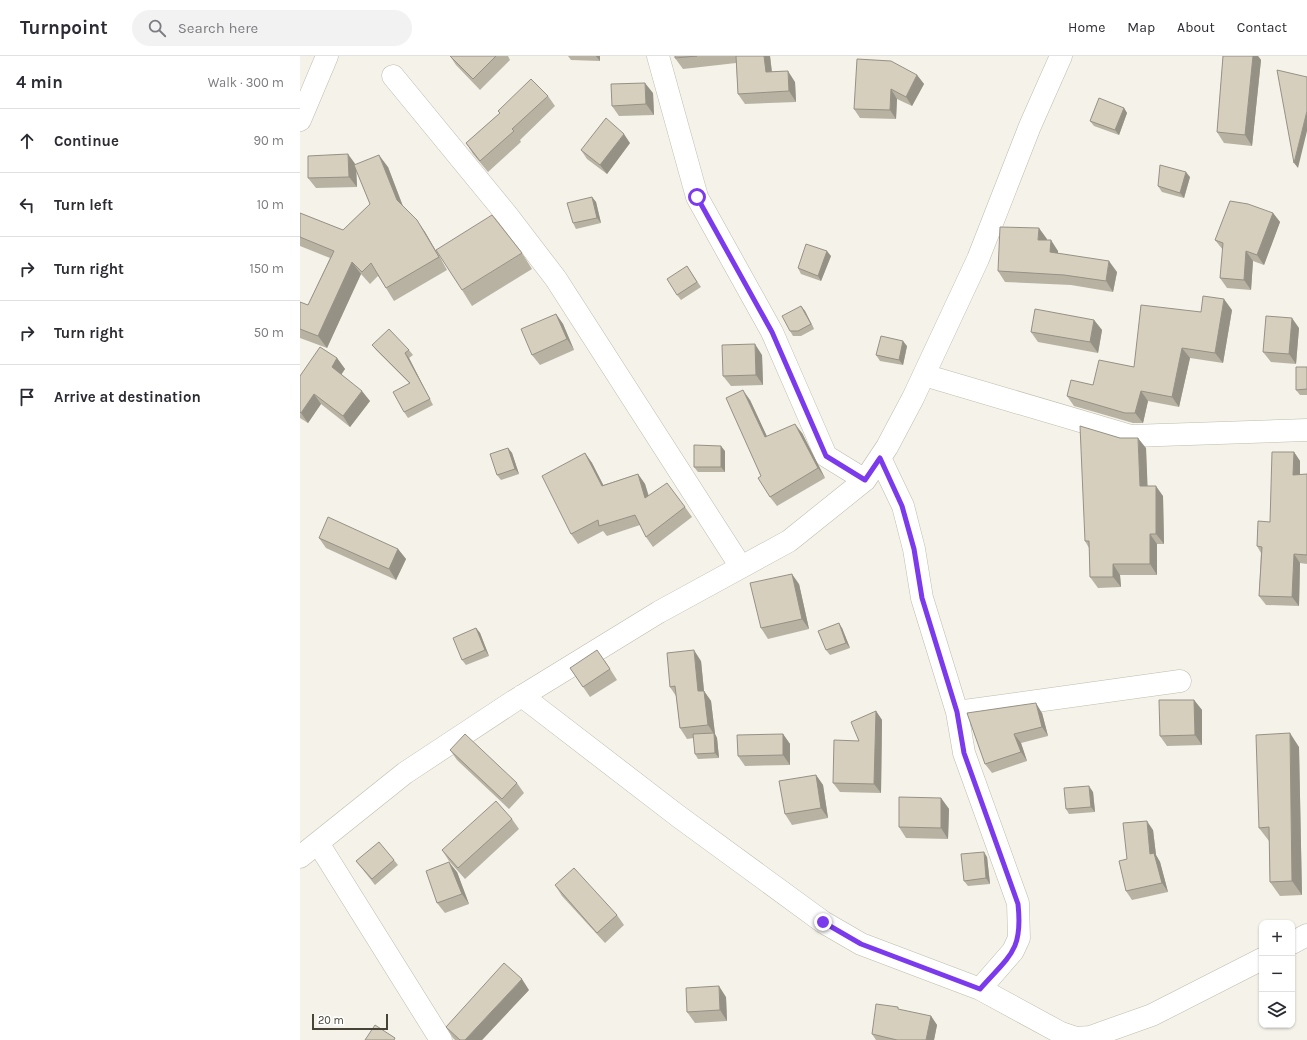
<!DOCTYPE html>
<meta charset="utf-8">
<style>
body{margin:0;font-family:Karla,sans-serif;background:#f2f2f3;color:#2b2b33}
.controls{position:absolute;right:12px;bottom:12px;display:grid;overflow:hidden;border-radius:8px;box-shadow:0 1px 3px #0004}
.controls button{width:36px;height:36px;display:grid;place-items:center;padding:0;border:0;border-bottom:1px solid #e1e1e2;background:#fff;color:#2b2b33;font:20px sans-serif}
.scale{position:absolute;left:12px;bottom:10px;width:76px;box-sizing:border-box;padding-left:4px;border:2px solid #484337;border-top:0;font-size:11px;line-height:14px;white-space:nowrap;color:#484337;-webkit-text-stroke:3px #fff;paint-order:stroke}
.stop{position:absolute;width:12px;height:12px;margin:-9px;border:3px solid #7c3aed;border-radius:50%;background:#fff}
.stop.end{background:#7c3aed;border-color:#fff;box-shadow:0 1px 4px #0008}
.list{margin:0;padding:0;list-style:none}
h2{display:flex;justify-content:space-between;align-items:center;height:52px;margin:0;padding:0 16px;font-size:17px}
h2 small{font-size:13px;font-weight:400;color:#7c7c81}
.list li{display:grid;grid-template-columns:26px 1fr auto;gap:12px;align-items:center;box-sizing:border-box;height:64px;padding:0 16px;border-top:1px solid #e1e1e2}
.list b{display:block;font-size:15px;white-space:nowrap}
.list em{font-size:13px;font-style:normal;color:#7c7c81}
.icon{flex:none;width:22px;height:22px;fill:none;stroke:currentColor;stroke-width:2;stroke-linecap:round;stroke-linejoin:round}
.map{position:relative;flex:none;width:1007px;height:984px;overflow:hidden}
header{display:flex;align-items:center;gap:24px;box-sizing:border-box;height:56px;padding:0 20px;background:#fff;border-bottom:1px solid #e1e1e2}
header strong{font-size:19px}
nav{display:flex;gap:22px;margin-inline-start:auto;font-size:14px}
.search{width:280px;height:36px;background:#f2f2f3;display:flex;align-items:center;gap:10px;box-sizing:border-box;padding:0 14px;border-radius:22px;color:#7c7c81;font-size:15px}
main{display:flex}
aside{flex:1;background:#fff}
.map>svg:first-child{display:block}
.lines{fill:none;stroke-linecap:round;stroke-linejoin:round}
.street-casing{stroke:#c0bbab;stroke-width:23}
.street{stroke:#fff;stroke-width:22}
.wall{fill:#b8b2a3}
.shaded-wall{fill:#969185}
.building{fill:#d6cfbe;stroke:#969185}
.route{stroke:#7c3aed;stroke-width:5}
</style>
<header>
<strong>Turnpoint</strong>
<div class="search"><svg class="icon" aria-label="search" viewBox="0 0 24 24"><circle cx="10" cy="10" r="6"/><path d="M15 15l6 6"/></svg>Search here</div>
<nav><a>Home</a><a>Map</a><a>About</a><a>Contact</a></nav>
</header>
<main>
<aside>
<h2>4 min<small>Walk · 300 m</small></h2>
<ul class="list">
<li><svg class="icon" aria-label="ahead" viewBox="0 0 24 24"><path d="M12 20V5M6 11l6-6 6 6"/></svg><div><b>Continue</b></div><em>90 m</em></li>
<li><svg class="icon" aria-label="left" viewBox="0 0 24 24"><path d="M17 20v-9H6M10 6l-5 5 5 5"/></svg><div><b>Turn left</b></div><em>10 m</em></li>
<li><svg class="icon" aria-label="right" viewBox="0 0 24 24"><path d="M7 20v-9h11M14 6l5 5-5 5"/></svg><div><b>Turn right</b></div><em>150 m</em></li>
<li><svg class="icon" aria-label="right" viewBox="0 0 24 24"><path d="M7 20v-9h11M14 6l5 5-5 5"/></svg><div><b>Turn right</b></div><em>50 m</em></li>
<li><svg class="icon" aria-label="arrive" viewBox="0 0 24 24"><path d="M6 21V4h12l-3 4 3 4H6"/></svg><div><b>Arrive at destination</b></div></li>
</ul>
</aside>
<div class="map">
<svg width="1007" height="984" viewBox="0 0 1007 984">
<rect width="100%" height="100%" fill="#f4f2e9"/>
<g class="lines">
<defs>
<path id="street" d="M 358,0 L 397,141 L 472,276 L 526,400 L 565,424
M 93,20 L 207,159 L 256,223 L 441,511
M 0,64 L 27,0
M 624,319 L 831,380 L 1007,374
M 222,640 L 378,760 L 523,866 L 561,888 L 680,933 L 713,895 L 719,882 L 718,847 L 664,697 L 657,656 L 622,542 L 614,493 L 603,450 L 580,402
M 657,656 L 880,625
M 18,787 L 141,984
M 0,801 L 105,717 L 214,645 L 359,556 L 489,485 L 565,424 L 587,391 L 613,342 L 678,203 L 730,70 L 761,0
M 992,887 L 1007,879
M 680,933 L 761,977 L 776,982 L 790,981 L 852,959 L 962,903"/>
</defs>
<use href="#street" class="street-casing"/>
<use href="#street" class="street"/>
</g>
<path class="wall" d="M 150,0 L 208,0 L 210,4 L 180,34 L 156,9 Z
M 268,0 L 300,0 L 300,5 L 271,4 Z
M 375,0 L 470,0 L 472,16 L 495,26 L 496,46 L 445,48 L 438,38 L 436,7 L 383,13 L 375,2 Z
M 923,0 L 958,0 L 961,4 L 952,90 L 924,87 L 917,76 Z
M 617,19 L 624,28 L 612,50 L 597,43 L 596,63 L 560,62 L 554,53 Z
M 353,37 L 354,59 L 319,60 L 312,50 Z
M 248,40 L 255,50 L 220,84 L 221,86 L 188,116 L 173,98 L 166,87 L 200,57 L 198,55 Z
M 824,52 L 827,57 L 819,79 L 794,70 L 790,65 Z
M 330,87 L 307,118 L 287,103 L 281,94 Z
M 56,108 L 88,111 L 103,150 L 125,176 L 147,214 L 94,245 L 86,232 L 78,220 L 70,228 L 61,218 L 27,292 L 0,282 L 0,246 L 8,249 L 30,202 L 0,190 L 0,157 L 43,174 L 70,148 L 56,113 L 57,131 L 16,132 L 8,122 Z
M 890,121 L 884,142 L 862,136 L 858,130 Z
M 292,141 L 296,146 L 301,167 L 276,173 L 273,167 Z
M 973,157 L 980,166 L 964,209 L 953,205 L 951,234 L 927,232 L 920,222 L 923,194 L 915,184 Z
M 747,183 L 746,184 L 758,195 L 758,197 L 817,216 L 813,236 L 771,229 L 705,226 L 698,215 Z
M 222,197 L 232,213 L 172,250 L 162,234 Z
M 531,200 L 521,225 L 501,218 L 498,212 Z
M 387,210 L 401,231 L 381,244 L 377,239 Z
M 501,250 L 505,255 L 514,273 L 501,280 L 493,280 L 490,275 Z
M 932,254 L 923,307 L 890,302 L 879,351 L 848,345 L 843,367 L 833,367 L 774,350 L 767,340 L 793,329 L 834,311 L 901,256 Z
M 256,258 L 263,268 L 274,294 L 240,309 L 232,299 Z
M 794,264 L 802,274 L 798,297 L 738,286 L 731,276 Z
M 999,272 L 996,308 L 971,306 L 963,296 Z
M 72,289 L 109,294 L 113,299 L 109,302 L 133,349 L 108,362 L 104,356 L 109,327 L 76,294 Z
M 607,290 L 603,309 L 580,305 L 576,299 Z
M 462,299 L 463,329 L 431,330 L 423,320 Z
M 37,302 L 45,313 L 41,318 L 70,345 L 50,371 L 21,348 L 8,367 L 0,362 L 0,320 Z
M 1007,311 L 1007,339 L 1000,339 L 996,334 Z
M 450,344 L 467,381 L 502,377 L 525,422 L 477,450 L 470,441 L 461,420 Z
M 208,392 L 212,397 L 219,418 L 201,424 L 197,419 Z
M 846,392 L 847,430 L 863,440 L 864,488 L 857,488 L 857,519 L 820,519 L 821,531 L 798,532 L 790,521 L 789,492 L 785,485 Z
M 425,395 L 425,416 L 398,416 L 394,411 Z
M 994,396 L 1000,405 L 1000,419 L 1007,418 L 1007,508 L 1000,507 L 999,550 L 966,549 L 959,540 L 961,497 L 957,490 L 970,466 Z
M 285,397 L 292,407 L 303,429 L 338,418 L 345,428 L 349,440 L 385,451 L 392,461 L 353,491 L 346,481 L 340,469 L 307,480 L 303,475 L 278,488 L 271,478 Z
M 19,482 L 98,493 L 106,503 L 96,524 L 26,492 Z
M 499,528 L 509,573 L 468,583 L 461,572 Z
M 176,572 L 180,577 L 189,600 L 166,609 L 162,604 Z
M 542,572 L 550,592 L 530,599 L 526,594 Z
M 305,605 L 317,624 L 290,641 L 270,612 Z
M 401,605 L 404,635 L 411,645 L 415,678 L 417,682 L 419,702 L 398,703 L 395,698 L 394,682 L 387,683 L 380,672 L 376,640 L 370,631 Z
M 894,644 L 902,654 L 902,689 L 867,690 L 860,680 Z
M 576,655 L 582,664 L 581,737 L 540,736 L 533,727 L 559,685 Z
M 667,657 L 742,657 L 748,680 L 721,687 L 727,705 L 692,717 L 685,708 Z
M 483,678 L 490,688 L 490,709 L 445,710 L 438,700 Z
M 999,691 L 1002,839 L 980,840 L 970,826 L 969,785 L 959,772 Z
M 150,694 L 217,727 L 224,737 L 209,753 L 157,704 Z
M 516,719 L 523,729 L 528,762 L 492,769 L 485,758 Z
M 793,736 L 795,756 L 769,758 L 766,753 Z
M 641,742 L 649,753 L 648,783 L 606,782 L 599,771 Z
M 212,763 L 219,773 L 165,823 L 149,805 L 142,794 Z
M 853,774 L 856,799 L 860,806 L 868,836 L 832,844 L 826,835 L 827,803 Z
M 687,801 L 690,828 L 668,830 L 664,825 Z
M 94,804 L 98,809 L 75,829 L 60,810 L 56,805 Z
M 157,816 L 169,848 L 145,857 L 137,847 Z
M 255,829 L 317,859 L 324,869 L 305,887 L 262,840 Z
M 229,934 L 182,984 L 155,984 L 153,982 L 146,971 Z
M 426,941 L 427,965 L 395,967 L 387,956 Z
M 631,960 L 637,969 L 634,984 L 576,984 L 572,978 Z"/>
<path class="shaded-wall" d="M 296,0 L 300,0 L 300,5 Z
M 464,0 L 470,0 L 473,27 L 466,16 Z
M 953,0 L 958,0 L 961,4 L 952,90 L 945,79 Z
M 488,15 L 495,26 L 496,46 L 489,35 Z
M 617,19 L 624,28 L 612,50 L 606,41 Z
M 345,27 L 353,37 L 354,59 L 346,48 Z
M 591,33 L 597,43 L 596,63 L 590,54 Z
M 824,52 L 827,57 L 819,79 L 815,74 Z
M 1007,55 L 1007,75 L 998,112 L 994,107 Z
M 324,78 L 330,87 L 307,118 L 300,109 Z
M 48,98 L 56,109 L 57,131 L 49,121 Z
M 79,99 L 88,111 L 105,156 L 97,144 Z
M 886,116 L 890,121 L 884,142 L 880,137 Z
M 292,141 L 296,146 L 301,167 L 297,162 Z
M 973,157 L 980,166 L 964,209 L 957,199 Z
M 117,164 L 125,176 L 147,214 L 139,201 Z
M 739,172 L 747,183 L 746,194 L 738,184 Z
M 751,184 L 758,195 L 758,207 L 750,196 Z
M 527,195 L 531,200 L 521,225 L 518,220 Z
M 946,195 L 953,205 L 951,234 L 944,224 Z
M 809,205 L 817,216 L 813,236 L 806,225 Z
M 52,206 L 61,218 L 27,292 L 18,280 Z
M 924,243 L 932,254 L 923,307 L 915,297 Z
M 501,250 L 505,255 L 514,273 L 511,268 Z
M 256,258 L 263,268 L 274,294 L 267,283 Z
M 992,262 L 999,272 L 996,308 L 989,298 Z
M 794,264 L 802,274 L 798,297 L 790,286 Z
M 603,285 L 607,290 L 603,309 L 599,304 Z
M 455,288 L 462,299 L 463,329 L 456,319 Z
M 882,292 L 890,302 L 879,351 L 872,341 Z
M 105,297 L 109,302 L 133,349 L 130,343 Z
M 37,302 L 45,313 L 39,322 L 32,311 Z
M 443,334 L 450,344 L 472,391 L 465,381 Z
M 62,335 L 70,345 L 50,371 L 43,360 Z
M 841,335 L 848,345 L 843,367 L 835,357 Z
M 14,338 L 21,348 L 8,367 L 1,357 Z
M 495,368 L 502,377 L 525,422 L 518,412 Z
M 838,382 L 846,392 L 848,440 L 840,430 Z
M 421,390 L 425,395 L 425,416 L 421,411 Z
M 208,392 L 212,397 L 219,418 L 215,413 Z
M 994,396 L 1000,405 L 1000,428 L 993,419 Z
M 285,397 L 292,407 L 309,440 L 302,430 Z
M 338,418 L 345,428 L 352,453 L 345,442 Z
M 856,430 L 863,440 L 864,488 L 856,478 Z
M 850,478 L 857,488 L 857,519 L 850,508 Z
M 98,493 L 106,503 L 96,524 L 89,513 Z
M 994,498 L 1000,507 L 999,550 L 992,541 Z
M 813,508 L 820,519 L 821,531 L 813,521 Z
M 492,518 L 499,528 L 509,573 L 502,563 Z
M 539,567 L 542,572 L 550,592 L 546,587 Z
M 176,572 L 180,577 L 189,600 L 185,594 Z
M 394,594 L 401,605 L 404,635 L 411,645 L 415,678 L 417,682 L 419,702 L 415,697 L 414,678 L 408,669 L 398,635 Z
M 894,644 L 902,654 L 902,689 L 895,679 Z
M 736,647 L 742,657 L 748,680 L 742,671 Z
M 576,655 L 582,664 L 581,737 L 574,728 Z
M 990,677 L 999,691 L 1002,839 L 992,825 Z
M 483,678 L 490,688 L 490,709 L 483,699 Z
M 714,678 L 721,687 L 727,705 L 721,696 Z
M 516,719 L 523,729 L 528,762 L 521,752 Z
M 789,730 L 793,736 L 795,756 L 791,751 Z
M 641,742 L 649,753 L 648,783 L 641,772 Z
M 847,765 L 853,774 L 856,799 L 860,806 L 868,836 L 862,827 L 850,798 Z
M 684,796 L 687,801 L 690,828 L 686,822 Z
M 149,806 L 157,816 L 169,848 L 162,838 Z
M 222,923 L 229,934 L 182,984 L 165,984 Z
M 419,930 L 426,941 L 427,965 L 420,954 Z
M 631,960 L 637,969 L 634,984 L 626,984 Z"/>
<path class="building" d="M 150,0 L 196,0 L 173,23 Z
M 375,0 L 397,0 L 375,2 Z
M 436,0 L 464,0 L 466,16 L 488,15 L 489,35 L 438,38 Z
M 923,0 L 953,0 L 945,79 L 917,76 Z
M 557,3 L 591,5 L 617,19 L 606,41 L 591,33 L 590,54 L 554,53 Z
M 977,14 L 1007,21 L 1007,55 L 994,107 Z
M 231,23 L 248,40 L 212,73 L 214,75 L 180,105 L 166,87 L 200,57 L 198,55 Z
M 345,27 L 346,48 L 312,50 L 311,28 Z
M 799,42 L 824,52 L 815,74 L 790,65 Z
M 306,62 L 324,78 L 300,109 L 281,94 Z
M 48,98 L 49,121 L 8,122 L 8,100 Z
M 79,99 L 97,144 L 117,164 L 139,201 L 86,232 L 71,207 L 62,216 L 52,206 L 18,280 L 0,273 L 0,246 L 8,249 L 34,195 L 0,181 L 0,157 L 43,174 L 70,148 L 54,109 Z
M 860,109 L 886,116 L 880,137 L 858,130 Z
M 292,141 L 297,162 L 273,167 L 267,147 Z
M 930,145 L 948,148 L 973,157 L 957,199 L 946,195 L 944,224 L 920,222 L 923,187 L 915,184 Z
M 192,159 L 222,197 L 162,234 L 136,194 Z
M 700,171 L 739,172 L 738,184 L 751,184 L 750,196 L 809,205 L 806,225 L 764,219 L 698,215 Z
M 506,188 L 527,195 L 518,220 L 498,212 Z
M 387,210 L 397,226 L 377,239 L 367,223 Z
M 903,240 L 924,243 L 915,297 L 882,292 L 872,341 L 841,335 L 835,357 L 825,357 L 767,340 L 771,324 L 793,329 L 799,304 L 834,311 L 841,249 L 901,256 Z
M 501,250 L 511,268 L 498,275 L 490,275 L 482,260 Z
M 735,253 L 794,264 L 790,286 L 731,276 Z
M 256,258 L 267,283 L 232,299 L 221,273 Z
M 966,260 L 992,262 L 989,298 L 963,296 Z
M 89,273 L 109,294 L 105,297 L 130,343 L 104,356 L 93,336 L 110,327 L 72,289 Z
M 581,280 L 603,285 L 599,304 L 576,299 Z
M 455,288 L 456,319 L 423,320 L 422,289 Z
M 20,291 L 37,302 L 32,311 L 62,335 L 43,360 L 14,338 L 1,357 L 0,356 L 0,320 Z
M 996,311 L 1007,311 L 1007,333 L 996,334 Z
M 443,334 L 465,381 L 495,368 L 518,412 L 470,441 L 458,422 L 461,420 L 426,342 Z
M 780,370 L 820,382 L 838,382 L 840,430 L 856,430 L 856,478 L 850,478 L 850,508 L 813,508 L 813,521 L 790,521 L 789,485 L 785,485 Z
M 394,389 L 421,390 L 421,411 L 394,411 Z
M 208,392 L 215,413 L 197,419 L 190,398 Z
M 972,396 L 994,396 L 993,419 L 1007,418 L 1007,499 L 994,498 L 992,541 L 959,540 L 962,491 L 957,490 L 958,465 L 970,466 Z
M 285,397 L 302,430 L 338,418 L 345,442 L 367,427 L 385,451 L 346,481 L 335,459 L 299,470 L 298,464 L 271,478 L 242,420 Z
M 28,461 L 98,493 L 89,513 L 19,482 Z
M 492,518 L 502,563 L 461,572 L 450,527 Z
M 539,567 L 546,587 L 526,594 L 518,575 Z
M 176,572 L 185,594 L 162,604 L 153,582 Z
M 297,594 L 310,613 L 283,631 L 270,612 Z
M 394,594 L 398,635 L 404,635 L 408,669 L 380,672 L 375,630 L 370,631 L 367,597 Z
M 859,644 L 894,644 L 895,679 L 860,680 Z
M 736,647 L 742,671 L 714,678 L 721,696 L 685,708 L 667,657 Z
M 576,655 L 574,728 L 533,727 L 534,684 L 559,685 L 551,666 Z
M 414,677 L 415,697 L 395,698 L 393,678 Z
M 990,677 L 992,825 L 970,826 L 969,771 L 959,772 L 956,679 Z
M 165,678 L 217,727 L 202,743 L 150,694 Z
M 483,678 L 483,699 L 438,700 L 437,679 Z
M 516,719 L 521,752 L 485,758 L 479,725 Z
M 789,730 L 791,751 L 766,753 L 764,732 Z
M 599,741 L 641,742 L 641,772 L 599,771 Z
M 196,745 L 212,763 L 158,812 L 142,794 Z
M 847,765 L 850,798 L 854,797 L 862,827 L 826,835 L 819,805 L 827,803 L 823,767 Z
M 79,786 L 94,804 L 72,823 L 56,805 Z
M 684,796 L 686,822 L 664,825 L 661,798 Z
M 149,806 L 162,838 L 137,847 L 126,815 Z
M 274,812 L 317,859 L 297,877 L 255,829 Z
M 204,907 L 222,923 L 165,984 L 160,984 L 146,971 Z
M 419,930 L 420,954 L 387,956 L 386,932 Z
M 576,948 L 598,951 L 598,953 L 631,960 L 626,984 L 597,984 L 572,978 Z
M 75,969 L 95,982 L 94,984 L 65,984 Z"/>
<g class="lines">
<path class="route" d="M 397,141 L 472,276 L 526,400 L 565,424 L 580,402 L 602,450 L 614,493 L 622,542 L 657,656 L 664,697 L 718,848 C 723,895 710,899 680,933 L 561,888 L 523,866"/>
</g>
</svg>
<div class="controls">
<button>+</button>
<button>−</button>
<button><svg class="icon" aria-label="layers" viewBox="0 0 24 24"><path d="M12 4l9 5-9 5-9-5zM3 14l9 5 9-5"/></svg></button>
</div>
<div class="scale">20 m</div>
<div class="stop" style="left:397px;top:141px"></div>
<div class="stop end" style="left:523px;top:866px"></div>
</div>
</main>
